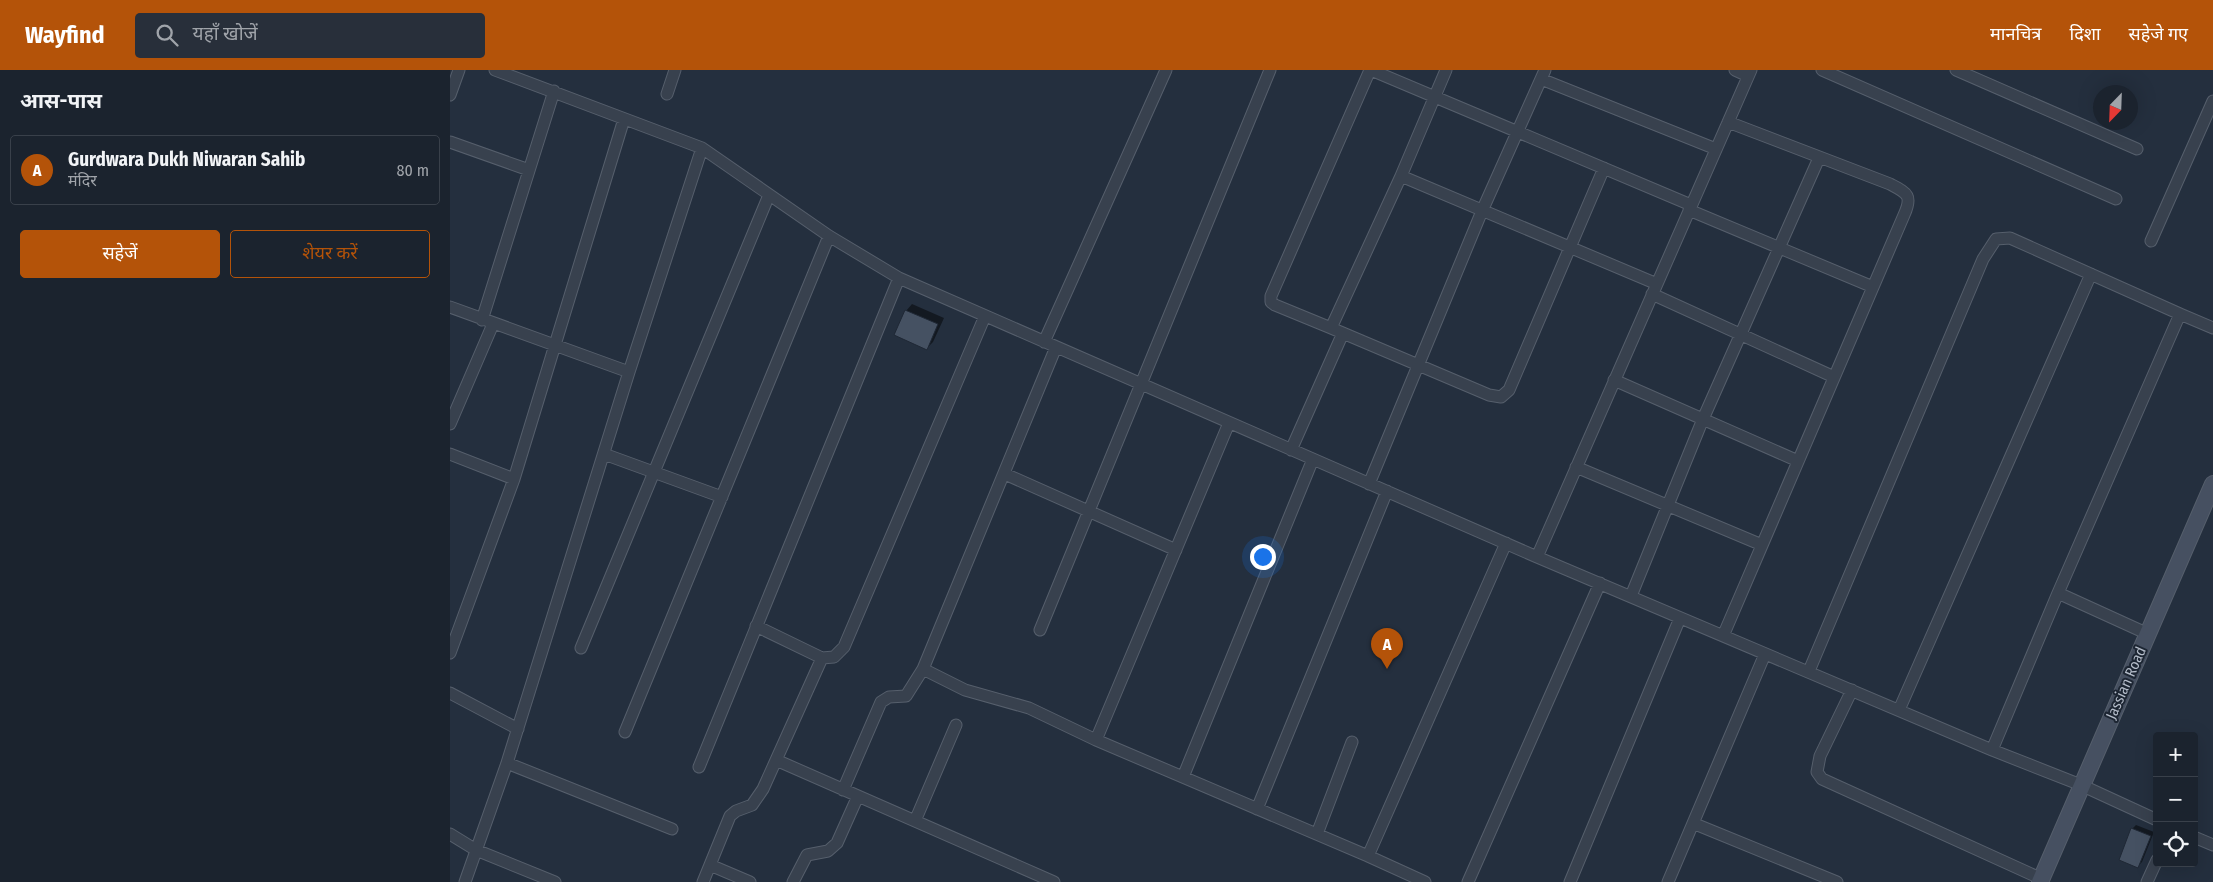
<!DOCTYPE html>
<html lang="hi">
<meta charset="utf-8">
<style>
body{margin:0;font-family:"Fira Sans Condensed","Noto Sans Devanagari",sans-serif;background:#282f3a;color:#f1f3f6}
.controls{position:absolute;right:15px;bottom:15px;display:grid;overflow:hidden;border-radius:5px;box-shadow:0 5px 20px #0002}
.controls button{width:45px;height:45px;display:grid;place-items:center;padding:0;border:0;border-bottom:1px solid #39404a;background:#1b232e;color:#f1f3f6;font:25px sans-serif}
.compass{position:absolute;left:1643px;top:15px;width:45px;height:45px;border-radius:50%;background:#1b232e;box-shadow:0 5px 20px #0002;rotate:203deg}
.you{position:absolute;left:812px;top:486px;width:18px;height:18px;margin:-12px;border:4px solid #fff;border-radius:50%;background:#1a73e8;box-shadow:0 0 0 8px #1a73e833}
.badge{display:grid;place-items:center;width:32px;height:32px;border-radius:50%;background:#b45309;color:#fff;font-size:16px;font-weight:700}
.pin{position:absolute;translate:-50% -41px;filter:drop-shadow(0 1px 2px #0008)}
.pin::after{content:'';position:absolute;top:26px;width:18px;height:15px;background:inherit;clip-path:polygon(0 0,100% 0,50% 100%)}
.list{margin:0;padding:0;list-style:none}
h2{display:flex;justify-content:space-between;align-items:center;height:65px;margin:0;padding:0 20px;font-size:21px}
h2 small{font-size:16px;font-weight:400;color:#a0a4aa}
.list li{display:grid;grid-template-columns:32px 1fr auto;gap:15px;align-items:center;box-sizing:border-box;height:70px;margin:0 10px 10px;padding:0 10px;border:1px solid #39404a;border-radius:5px}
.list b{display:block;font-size:19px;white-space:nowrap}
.list p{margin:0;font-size:16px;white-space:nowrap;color:#a0a4aa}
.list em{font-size:16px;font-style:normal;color:#a0a4aa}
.actions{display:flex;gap:10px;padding:15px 20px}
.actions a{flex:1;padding:11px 0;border:1px solid #b45309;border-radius:5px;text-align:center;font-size:18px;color:#b45309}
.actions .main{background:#b45309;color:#fff}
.icon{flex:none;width:28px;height:28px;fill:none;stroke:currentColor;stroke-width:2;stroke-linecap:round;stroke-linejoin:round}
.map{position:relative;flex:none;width:1763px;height:812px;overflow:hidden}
header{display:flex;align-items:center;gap:30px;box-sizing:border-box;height:70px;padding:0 25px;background:#b45309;color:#fff}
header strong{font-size:24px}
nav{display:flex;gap:28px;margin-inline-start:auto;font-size:18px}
.search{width:350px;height:45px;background:#282f3a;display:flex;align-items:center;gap:12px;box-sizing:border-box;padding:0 18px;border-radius:5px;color:#a0a4aa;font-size:19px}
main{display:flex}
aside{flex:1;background:#1b232e}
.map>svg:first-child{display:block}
.shadow{fill:#0007}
.building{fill:#455162;stroke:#1f2835}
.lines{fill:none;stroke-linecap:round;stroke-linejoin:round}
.street-casing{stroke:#565f6c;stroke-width:13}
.secondary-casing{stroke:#565f6c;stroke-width:18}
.street{stroke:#38414e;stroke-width:11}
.secondary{stroke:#465061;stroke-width:16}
.labels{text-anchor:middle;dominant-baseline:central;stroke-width:4;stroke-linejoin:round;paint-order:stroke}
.street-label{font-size:15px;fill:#b4bcc9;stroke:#1d2633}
</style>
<header>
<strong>Wayfind</strong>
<div class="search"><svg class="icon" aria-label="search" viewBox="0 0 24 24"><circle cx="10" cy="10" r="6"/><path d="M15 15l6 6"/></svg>यहाँ खोजें</div>
<nav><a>मानचित्र</a><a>दिशा</a><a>सहेजे गए</a></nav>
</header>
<main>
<aside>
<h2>आस-पास<small></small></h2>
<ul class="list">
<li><span class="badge">A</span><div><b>Gurdwara Dukh Niwaran Sahib</b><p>मंदिर</p></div><em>80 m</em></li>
</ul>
<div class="actions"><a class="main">सहेजें</a><a>शेयर करें</a></div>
</aside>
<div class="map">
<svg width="1763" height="812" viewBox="0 0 1763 812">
<rect width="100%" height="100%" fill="#242f3e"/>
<path class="shadow" d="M 462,234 L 494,248 L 483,272 L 477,278 L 456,241 Z
M 1686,755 L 1704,762 L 1692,792 L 1688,796 L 1682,759 Z"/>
<path class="building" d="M 455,240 L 488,254 L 477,280 L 444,265 Z
M 1681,758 L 1701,766 L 1688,798 L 1669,790 Z"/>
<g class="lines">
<defs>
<path id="street" d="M 921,0 L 1241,135
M 1285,0 L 1298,6
M 1301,0 L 1087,487 L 1542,680 L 1631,715 L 1707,750
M 1372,0 L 1666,129
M 1506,0 L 1687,79
M 1091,9 L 1266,79
M 217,24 L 225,0
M 0,25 L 9,0
M 0,72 L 79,100
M 252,78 L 379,166 L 449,208 L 1087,487
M 1154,98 L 1059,320 L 1051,327 L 1039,325 L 881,258 L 951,106 C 1036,142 1121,178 1207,214
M 951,106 L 996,0
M 1239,140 L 1423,217
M 1701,171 L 1763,31
M 1202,224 L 1384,307
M 0,237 L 179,302
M 32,250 L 104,21
M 881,258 L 825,235 L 821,232 L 821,226 L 920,0
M 594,272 L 716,0
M 1164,310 L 1348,391
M 0,354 L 43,254
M 841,380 L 893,263
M 0,384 L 64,409
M 154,384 L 272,427
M 1126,397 L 1312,475
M 555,404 L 726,480
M 919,414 L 1032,141 L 1095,0
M 1181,526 L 1253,349 L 1369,88
M 590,560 L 820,0
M 1698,564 L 1608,523 L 1730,244 L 1763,258
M 1273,566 L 1454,145 C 1463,125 1457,123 1440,114 L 1278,52
M 131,578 L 319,125
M 0,583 L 64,409 L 174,49
M 372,588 L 384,587 L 394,577 L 535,246
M 473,599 L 515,620 L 579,638 L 646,670 L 918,786
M 1359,601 L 1533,189 L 1546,169 L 1560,168 L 1730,244
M 1402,620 L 1370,686 L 1367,702 L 1372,709 L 1592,809
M 0,623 L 68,659
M 1449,640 L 1641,204
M 175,662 L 379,166
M 646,670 L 779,353
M 1542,680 L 1608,523
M 326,690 L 604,812
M 57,693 L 222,759
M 249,697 L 449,208
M 733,707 L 863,389
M 393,720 L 431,632 L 439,627 L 456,626 L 473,599 L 606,277
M 807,739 L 937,421
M 465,751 L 506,655
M 1245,754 L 1387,812
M 0,764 L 26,780 L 105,812
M 867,764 L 902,672
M 1744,767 L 1763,775
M 260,795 L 300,812
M 15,812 L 57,693 L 179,302 L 252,78 L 45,0
M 253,812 L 280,746 L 286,741 L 302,735 L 313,719 L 372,588 L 306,556
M 343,812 L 357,785 L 378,781 L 387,773 L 408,726
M 975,812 L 918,786 L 1056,473
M 1018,812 L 1150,513
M 1120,812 L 1230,548
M 1218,812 L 1315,584
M 1697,812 L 1707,790"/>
<path id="secondary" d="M 1590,812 L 1763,414"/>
</defs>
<use href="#street" class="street-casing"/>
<use href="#secondary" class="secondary-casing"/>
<use href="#street" class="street"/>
<use href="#secondary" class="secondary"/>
</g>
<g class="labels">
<g class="street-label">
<text transform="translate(1676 613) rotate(-66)">Jassian Road</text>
</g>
</g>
</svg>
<div class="controls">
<button>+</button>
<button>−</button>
<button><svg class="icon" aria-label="locate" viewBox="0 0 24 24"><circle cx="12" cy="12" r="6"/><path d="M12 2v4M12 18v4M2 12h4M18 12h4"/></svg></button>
</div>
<svg class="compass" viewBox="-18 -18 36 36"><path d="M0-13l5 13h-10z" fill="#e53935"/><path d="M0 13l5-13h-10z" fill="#a0a4aa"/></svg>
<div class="you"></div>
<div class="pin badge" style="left:937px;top:599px">A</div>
</div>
</main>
